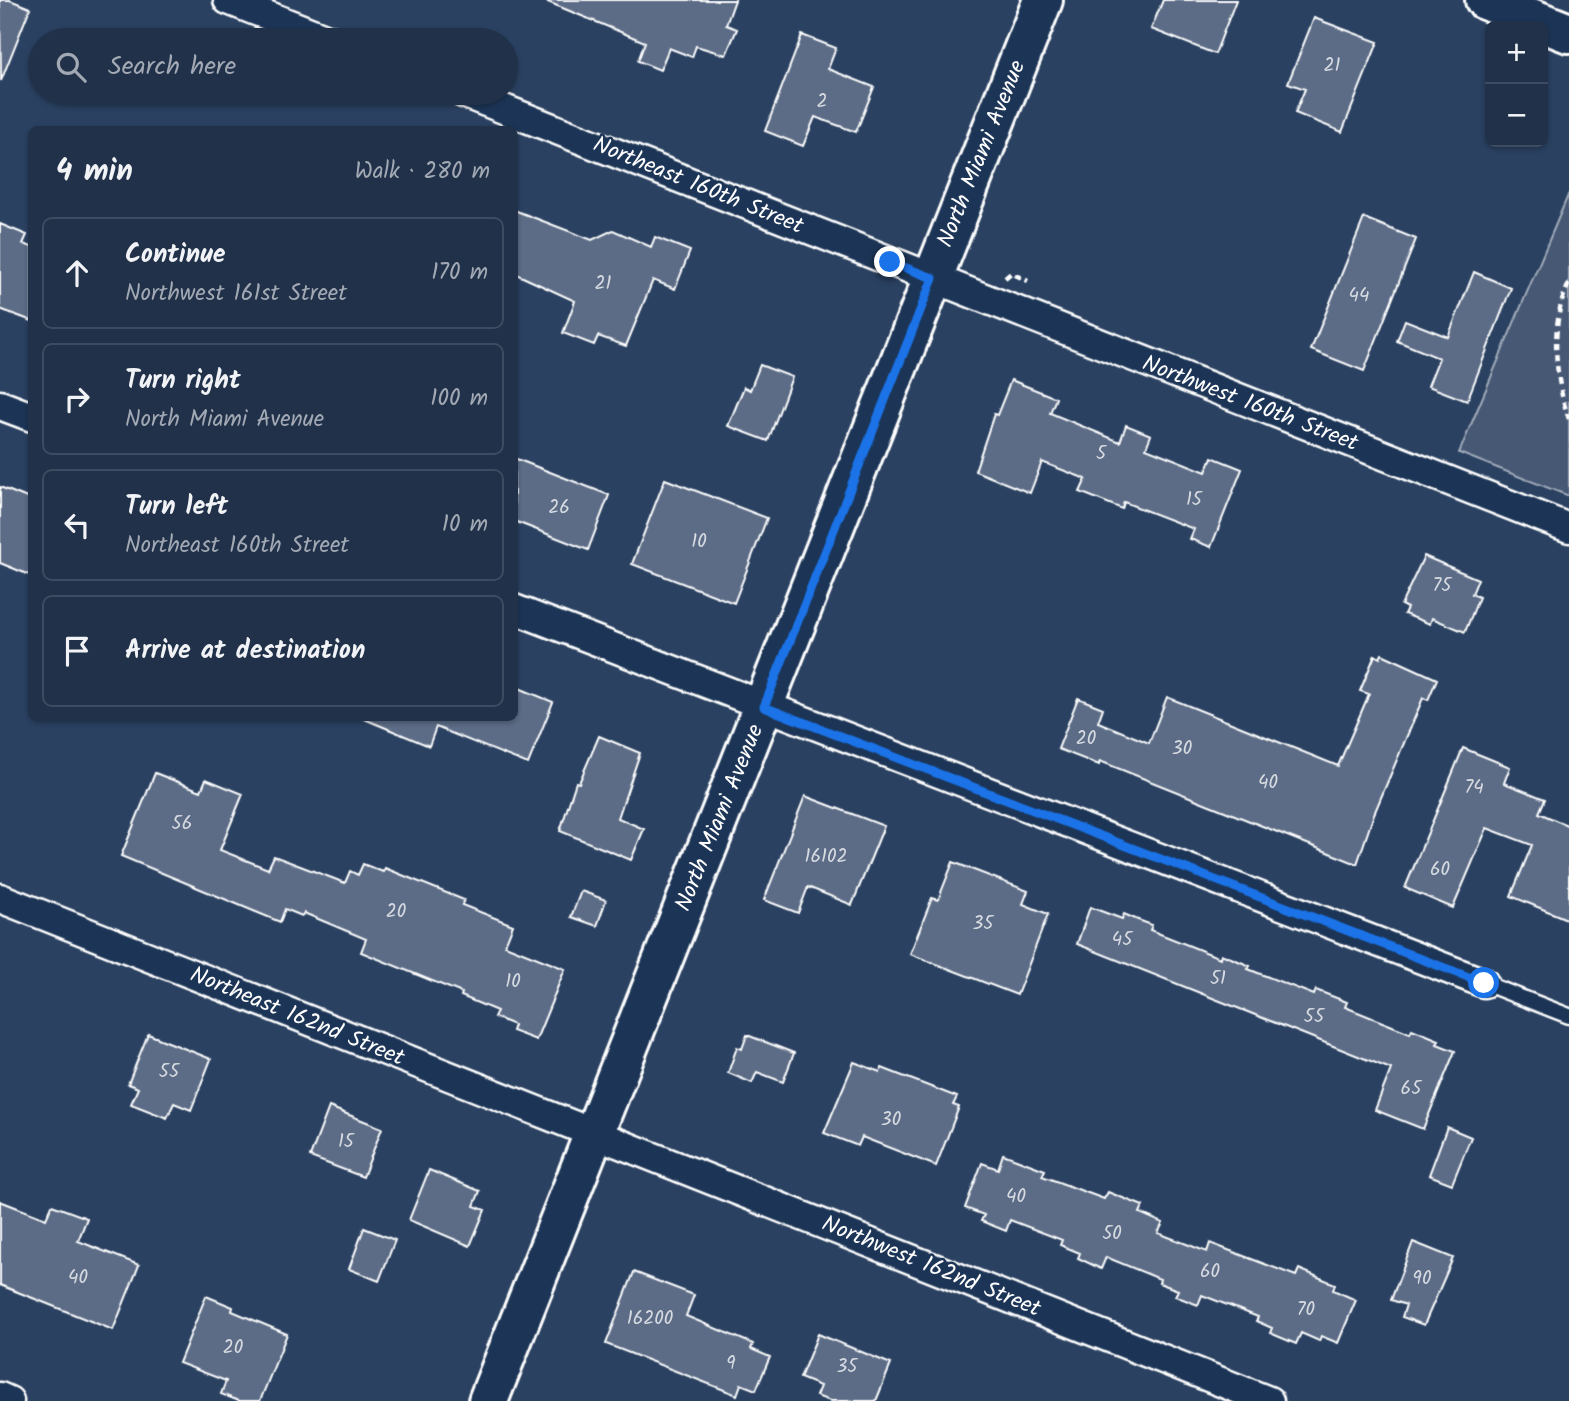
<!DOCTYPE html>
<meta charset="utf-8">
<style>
body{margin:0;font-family:Kalam,sans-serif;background:#2d3d53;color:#f1f3f6}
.controls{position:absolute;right:21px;top:21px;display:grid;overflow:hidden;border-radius:10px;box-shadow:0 2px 5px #0004}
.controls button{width:63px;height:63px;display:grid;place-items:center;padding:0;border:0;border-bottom:2px solid #3d4c61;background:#203149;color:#f1f3f6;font:35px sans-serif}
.stop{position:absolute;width:21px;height:21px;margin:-16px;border:5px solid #1a73e8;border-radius:50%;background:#fff}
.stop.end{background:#1a73e8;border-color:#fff;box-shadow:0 2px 7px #0008}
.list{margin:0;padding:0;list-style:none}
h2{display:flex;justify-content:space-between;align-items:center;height:91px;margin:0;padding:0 28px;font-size:30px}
h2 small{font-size:23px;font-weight:400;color:#a2a9b4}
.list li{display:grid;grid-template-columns:46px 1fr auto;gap:21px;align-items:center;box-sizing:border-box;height:112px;margin:0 14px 14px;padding:0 14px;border:2px solid #3d4c61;border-radius:10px}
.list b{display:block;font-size:26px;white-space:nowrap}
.list p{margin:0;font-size:23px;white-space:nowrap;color:#a2a9b4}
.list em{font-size:23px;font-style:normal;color:#a2a9b4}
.icon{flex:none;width:38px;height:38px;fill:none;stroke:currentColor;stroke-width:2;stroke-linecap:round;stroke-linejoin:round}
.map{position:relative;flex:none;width:1569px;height:1401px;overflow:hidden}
.search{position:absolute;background:#203149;box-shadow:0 2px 5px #0004;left:28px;top:28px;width:490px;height:77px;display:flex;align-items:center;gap:18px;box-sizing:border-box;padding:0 24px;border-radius:38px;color:#a2a9b4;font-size:26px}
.panel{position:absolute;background:#203149;box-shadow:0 2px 5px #0004;left:28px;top:126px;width:490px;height:595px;border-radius:10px}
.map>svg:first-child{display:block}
.green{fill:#465975;stroke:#a2acba;stroke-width:2}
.building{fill:#5b6c86;stroke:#fff;stroke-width:2}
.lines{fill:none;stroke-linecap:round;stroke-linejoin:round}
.lane-casing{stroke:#fff;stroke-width:19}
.street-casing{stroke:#fff;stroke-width:33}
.secondary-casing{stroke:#fff;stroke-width:44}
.path{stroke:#fff;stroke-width:4.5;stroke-dasharray:7 5;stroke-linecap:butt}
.lane{stroke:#1d3557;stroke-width:14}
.street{stroke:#1d3557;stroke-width:28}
.secondary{stroke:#1d3557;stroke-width:38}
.route{stroke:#1a73e8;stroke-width:9}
.labels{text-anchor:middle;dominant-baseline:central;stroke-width:5;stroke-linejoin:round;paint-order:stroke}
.number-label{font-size:19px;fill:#d6dae1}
.street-label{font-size:23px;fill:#fff;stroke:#1d3557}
</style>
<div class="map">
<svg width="1569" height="1401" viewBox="0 0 1569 1401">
<rect width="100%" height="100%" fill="#2a4161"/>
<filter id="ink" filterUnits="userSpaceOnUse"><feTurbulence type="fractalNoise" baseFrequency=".0143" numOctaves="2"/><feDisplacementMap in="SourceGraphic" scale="14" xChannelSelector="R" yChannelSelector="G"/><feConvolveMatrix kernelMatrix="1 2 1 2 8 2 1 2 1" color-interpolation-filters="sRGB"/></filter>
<g filter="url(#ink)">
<path class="green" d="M 1569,193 L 1569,496 L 1459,453 Z"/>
<path class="building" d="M 0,0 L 10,0 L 30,8 L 1,81 Z
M 543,0 L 735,0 L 726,25 L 737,29 L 726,55 L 696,46 L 692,57 L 669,48 L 660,70 L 638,61 L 645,42 Z
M 1163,0 L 1236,0 L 1215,54 L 1151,29 Z
M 1314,18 L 1378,42 L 1342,132 L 1295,113 L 1305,89 L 1288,83 Z
M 802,35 L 836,48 L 828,69 L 874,87 L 856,132 L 815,117 L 803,146 L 765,131 Z
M 514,210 L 592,240 L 613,230 L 651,247 L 655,237 L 690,251 L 675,289 L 653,280 L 626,346 L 598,336 L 594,345 L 563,333 L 575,301 L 514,273 Z
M 1364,218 L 1416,239 L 1364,371 L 1311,350 Z
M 0,224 L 27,235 L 23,244 L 32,247 L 32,321 L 0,309 Z
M 1474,272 L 1511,288 L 1467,401 L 1428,386 L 1439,358 L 1397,341 L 1405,320 L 1448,337 Z
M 760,365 L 792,377 L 768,441 L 728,426 L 744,387 L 750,390 Z
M 1011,380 L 1056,398 L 1050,413 L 1120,442 L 1126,425 L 1151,435 L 1146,448 L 1206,472 L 1212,457 L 1242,469 L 1211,547 L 1190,539 L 1194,529 L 1124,502 L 1122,509 L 1080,492 L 1086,479 L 1042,462 L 1030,493 L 975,471 L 994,414 L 997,415 Z
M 514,458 L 609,495 L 588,550 L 514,521 Z
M 665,479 L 767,518 L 734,603 L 632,564 Z
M 0,487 L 32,500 L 32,576 L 0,563 Z
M 1424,556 L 1478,579 L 1472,594 L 1479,597 L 1465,632 L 1432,618 L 1430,624 L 1404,614 L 1407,608 L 1401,605 Z
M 1382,654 L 1437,679 L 1428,700 L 1423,698 L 1374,814 L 1357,864 L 1100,761 L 1099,765 L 1058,749 L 1078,698 L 1103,708 L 1098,722 L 1149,743 L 1167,697 L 1338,766 L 1369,694 L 1360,691 L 1375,655 L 1380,658 Z
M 514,686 L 553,702 L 528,764 L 436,727 L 429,746 L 362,718 L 514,718 Z
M 599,736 L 640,753 L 618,818 L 644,829 L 631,860 L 560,831 L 576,782 L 579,783 Z
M 1463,748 L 1510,767 L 1504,783 L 1545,799 L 1539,813 L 1569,826 L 1569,920 L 1511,896 L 1532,845 L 1487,828 L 1453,908 L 1405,888 Z
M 155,773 L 201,791 L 206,779 L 243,794 L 220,850 L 268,869 L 274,856 L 345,883 L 350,871 L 358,875 L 363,864 L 383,872 L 385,868 L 464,900 L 462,905 L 513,925 L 505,945 L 565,969 L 536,1040 L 512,1031 L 514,1025 L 494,1017 L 497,1011 L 461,996 L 462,993 L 361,952 L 366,939 L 304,913 L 302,916 L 285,909 L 280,922 L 121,856 Z
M 805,796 L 884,826 L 852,905 L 808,887 L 798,913 L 764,900 Z
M 953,862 L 1028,891 L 1023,904 L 1048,914 L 1017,995 L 910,954 L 932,898 L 938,900 Z
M 581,891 L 606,900 L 597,926 L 571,917 Z
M 1090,907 L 1122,919 L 1124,914 L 1138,920 L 1152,925 L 1150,930 L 1220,958 L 1221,954 L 1236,960 L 1250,966 L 1248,969 L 1314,995 L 1316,990 L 1347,1002 L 1345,1007 L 1410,1033 L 1412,1029 L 1439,1040 L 1437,1044 L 1455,1051 L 1423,1129 L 1375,1110 L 1391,1069 L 1077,944 Z
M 148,1034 L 211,1059 L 191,1110 L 174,1103 L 167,1118 L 131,1104 L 138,1088 L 128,1084 Z
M 747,1035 L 794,1053 L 783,1082 L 757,1072 L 752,1083 L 728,1073 L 737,1047 L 742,1049 Z
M 854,1062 L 880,1072 L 882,1068 L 957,1097 L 953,1105 L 959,1107 L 936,1166 L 862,1137 L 858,1146 L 824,1133 Z
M 329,1107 L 382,1128 L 363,1177 L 310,1157 Z
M 1447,1127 L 1471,1137 L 1452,1184 L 1429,1175 Z
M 1003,1154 L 1045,1170 L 1042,1176 L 1104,1199 L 1108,1192 L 1143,1206 L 1140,1213 L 1163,1223 L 1158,1233 L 1207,1252 L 1210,1243 L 1296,1276 L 1299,1269 L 1335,1284 L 1333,1290 L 1356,1300 L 1338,1343 L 1321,1336 L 1319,1341 L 1301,1333 L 1296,1344 L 1270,1333 L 1272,1328 L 1256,1321 L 1258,1317 L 1202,1295 L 1198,1305 L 1175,1296 L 1178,1290 L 1159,1283 L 1160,1279 L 1106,1257 L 1101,1269 L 1078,1258 L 1080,1253 L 1060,1245 L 1062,1240 L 1010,1220 L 1006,1231 L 981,1221 L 984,1215 L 965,1208 L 982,1163 L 998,1169 Z
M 429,1170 L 480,1191 L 474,1206 L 485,1210 L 470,1246 L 409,1220 Z
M 0,1201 L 46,1219 L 52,1205 L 87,1218 L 78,1241 L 139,1265 L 113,1330 L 0,1285 Z
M 364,1228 L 395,1240 L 379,1281 L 349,1269 Z
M 1413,1242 L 1453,1258 L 1424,1325 L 1402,1317 L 1406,1305 L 1391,1300 Z
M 634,1272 L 694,1295 L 686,1316 L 753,1344 L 751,1349 L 770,1357 L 756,1390 L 741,1384 L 737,1395 L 606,1344 Z
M 206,1296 L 233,1307 L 232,1311 L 287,1334 L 260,1401 L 239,1401 L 221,1394 L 226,1381 L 179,1363 Z
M 818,1334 L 891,1364 L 876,1401 L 830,1401 L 816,1396 L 820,1386 L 800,1378 Z"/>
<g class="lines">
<defs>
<path id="lane" d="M 1484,983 L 1569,1016"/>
<path id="street" d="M 228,0 L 330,40
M 463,93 L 1569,528
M 0,405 L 32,417
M 514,609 L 1484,983
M 0,898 L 1269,1401
M 0,1397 L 9,1401"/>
<path id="secondary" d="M 1485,0 L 1569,33
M 488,1401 L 1043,0"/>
</defs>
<use href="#lane" class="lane-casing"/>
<use href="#street" class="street-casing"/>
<use href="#secondary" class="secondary-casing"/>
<path class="path" d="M 1005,278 L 1011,273 L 1028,281
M 1569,284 C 1549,321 1555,381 1569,419"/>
<use href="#lane" class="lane"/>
<use href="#street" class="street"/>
<use href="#secondary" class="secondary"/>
</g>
</g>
<g class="lines" filter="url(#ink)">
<path class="route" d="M 890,262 L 933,278 L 764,707 L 1484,983"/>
</g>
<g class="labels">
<g class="number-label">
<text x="1332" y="66">21</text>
<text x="822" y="102">2</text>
<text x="603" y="284">21</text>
<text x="1359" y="296">44</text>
<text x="1101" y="454">5</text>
<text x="1194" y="500">15</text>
<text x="559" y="508">26</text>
<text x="699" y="542">10</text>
<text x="1442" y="586">75</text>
<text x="1086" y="739">20</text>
<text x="1182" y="749">30</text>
<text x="1268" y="783">40</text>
<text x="1474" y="788">74</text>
<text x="182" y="824">56</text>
<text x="826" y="857">16102</text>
<text x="1440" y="870">60</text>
<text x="396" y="912">20</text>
<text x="983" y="924">35</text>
<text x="1122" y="940">45</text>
<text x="1218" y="979">51</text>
<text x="513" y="982">10</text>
<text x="1314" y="1017">55</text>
<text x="169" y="1072">55</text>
<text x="1411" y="1089">65</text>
<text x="891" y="1120">30</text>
<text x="346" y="1142">15</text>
<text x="1016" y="1197">40</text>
<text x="1112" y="1234">50</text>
<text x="1210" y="1272">60</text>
<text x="78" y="1278">40</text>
<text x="1422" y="1279">90</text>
<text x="1306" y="1310">70</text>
<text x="650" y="1319">16200</text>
<text x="233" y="1348">20</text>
<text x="731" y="1364">9</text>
<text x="847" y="1367">35</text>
</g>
<g class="street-label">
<text transform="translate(982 154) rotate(-68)">North Miami Avenue</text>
<text transform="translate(698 186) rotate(22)">Northeast 160th Street</text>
<text transform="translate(1250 404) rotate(21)">Northwest 160th Street</text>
<text transform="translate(720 818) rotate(-68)">North Miami Avenue</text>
<text transform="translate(297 1017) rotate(22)">Northeast 162nd Street</text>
<text transform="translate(931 1267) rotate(22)">Northwest 162nd Street</text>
</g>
</g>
</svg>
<div class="controls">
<button>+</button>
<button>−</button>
</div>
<div class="stop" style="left:1484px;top:983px"></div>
<div class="stop end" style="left:890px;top:262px"></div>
<div class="search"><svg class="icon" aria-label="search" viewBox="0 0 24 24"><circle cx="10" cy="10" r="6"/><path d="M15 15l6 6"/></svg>Search here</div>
<section class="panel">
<h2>4 min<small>Walk · 280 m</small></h2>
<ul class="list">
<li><svg class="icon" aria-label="ahead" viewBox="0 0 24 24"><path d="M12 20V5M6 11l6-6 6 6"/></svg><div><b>Continue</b><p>Northwest 161st Street</p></div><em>170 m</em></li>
<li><svg class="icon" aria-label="right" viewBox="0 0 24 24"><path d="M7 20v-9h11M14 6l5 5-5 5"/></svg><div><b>Turn right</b><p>North Miami Avenue</p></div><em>100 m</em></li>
<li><svg class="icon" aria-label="left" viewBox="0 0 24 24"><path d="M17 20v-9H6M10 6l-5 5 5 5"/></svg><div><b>Turn left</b><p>Northeast 160th Street</p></div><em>10 m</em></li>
<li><svg class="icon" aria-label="arrive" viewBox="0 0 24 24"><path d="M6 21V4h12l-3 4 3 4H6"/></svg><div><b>Arrive at destination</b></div></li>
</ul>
</section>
</div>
